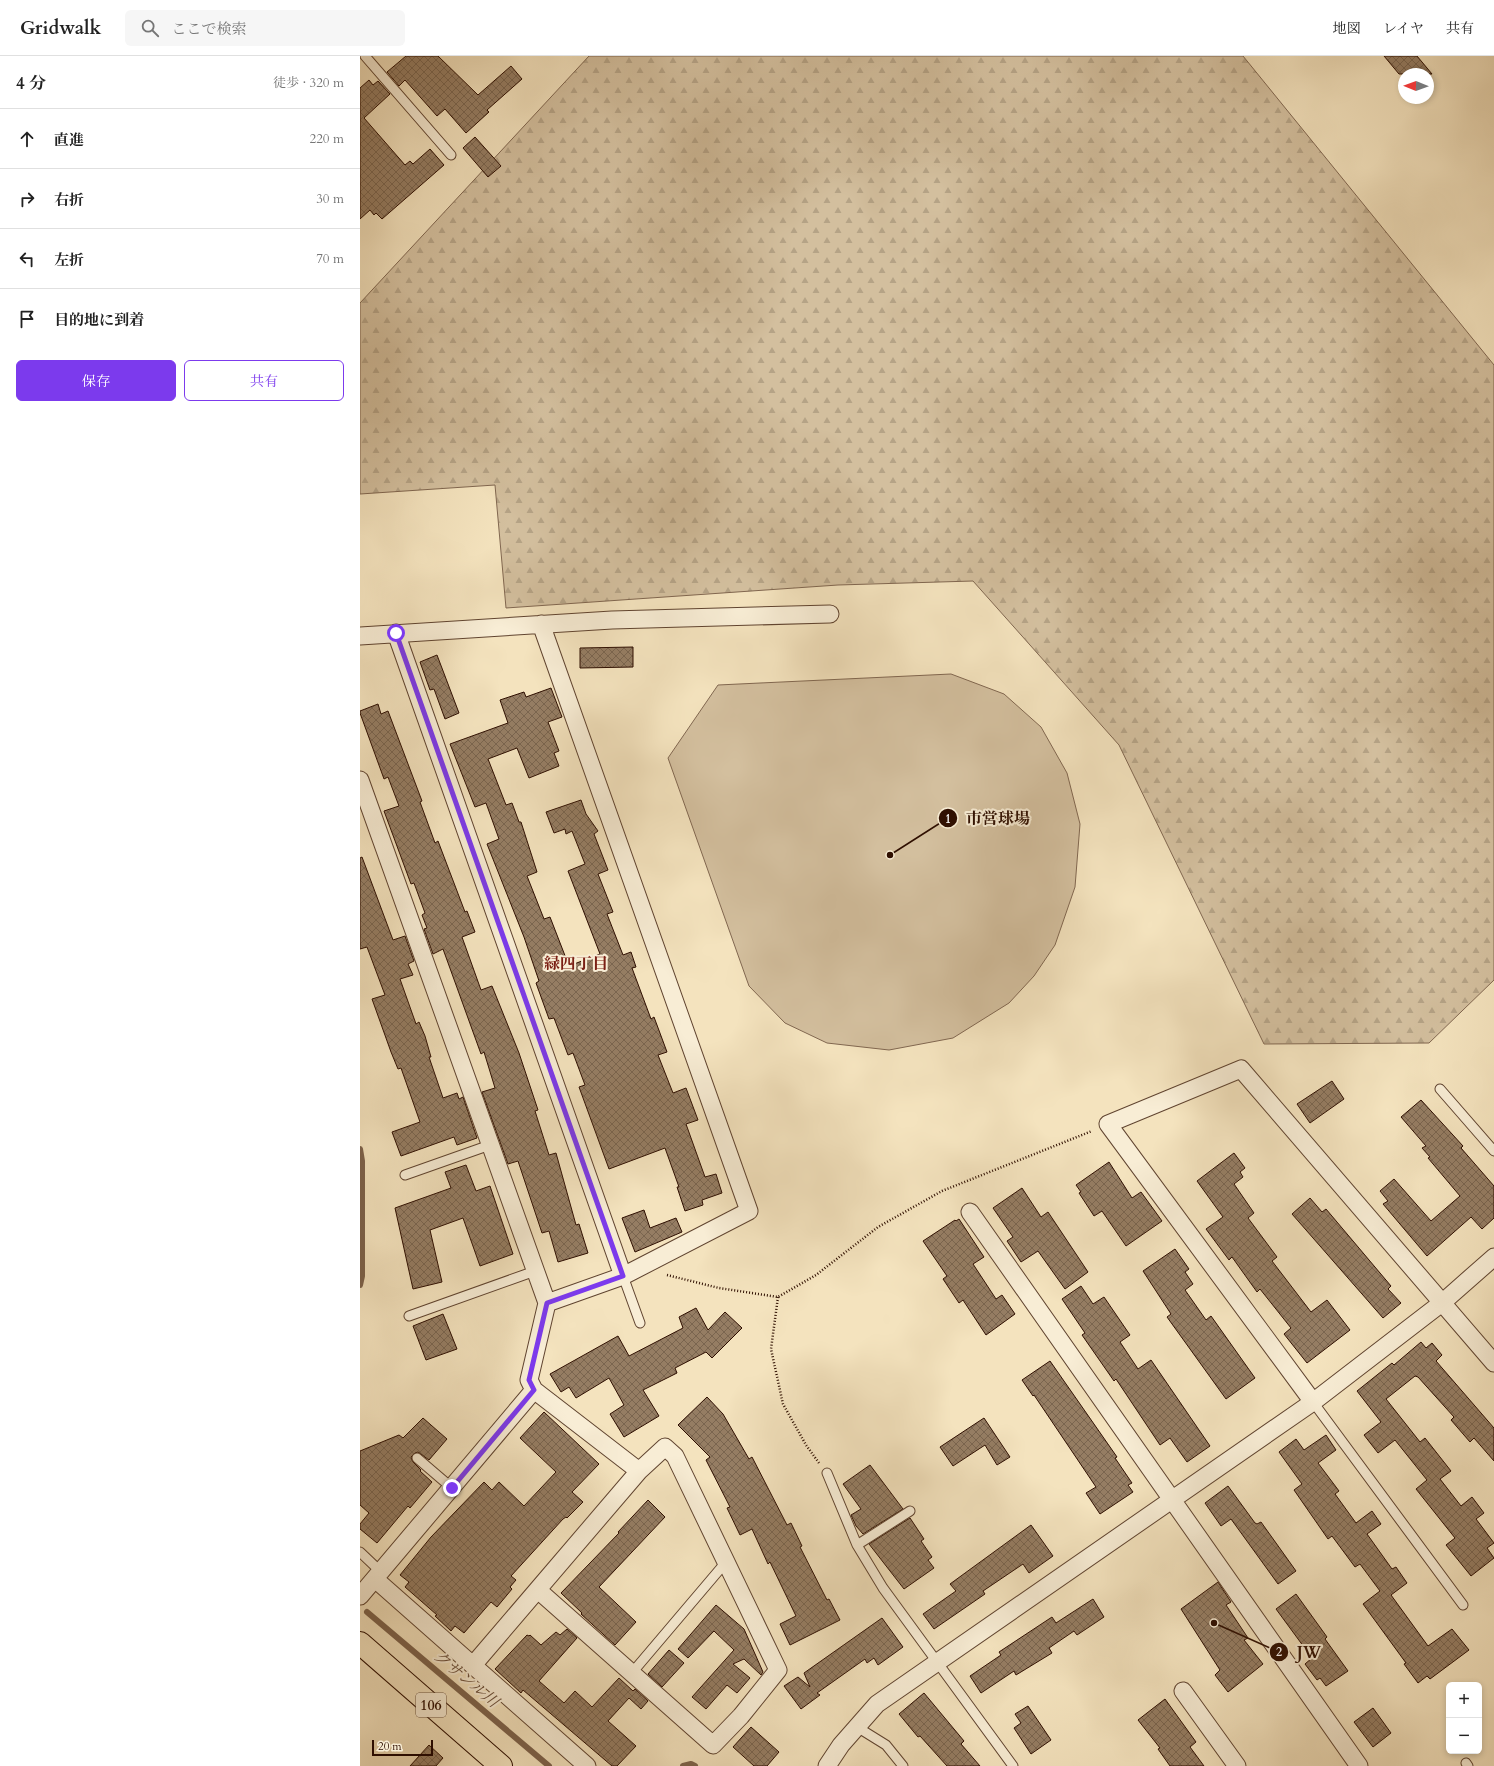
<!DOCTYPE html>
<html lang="ja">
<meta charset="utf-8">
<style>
body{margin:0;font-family:Cardo,"Noto Serif JP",serif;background:#f6f6f6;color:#222}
.controls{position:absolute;right:12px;bottom:12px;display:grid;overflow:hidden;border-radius:6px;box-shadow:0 2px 6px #0003}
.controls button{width:36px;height:36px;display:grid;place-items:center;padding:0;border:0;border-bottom:1px solid #e0e0e0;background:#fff;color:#222;font:20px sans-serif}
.compass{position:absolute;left:1038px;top:12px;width:36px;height:36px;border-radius:50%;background:#fff;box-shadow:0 2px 6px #0003;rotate:271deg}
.scale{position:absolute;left:12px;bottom:10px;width:61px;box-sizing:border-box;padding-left:4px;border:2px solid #2f0f01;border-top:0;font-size:11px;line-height:14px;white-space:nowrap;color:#2f0f01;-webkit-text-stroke:3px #f8edd5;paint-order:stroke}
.stop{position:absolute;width:12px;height:12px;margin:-9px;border:3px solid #7c3aed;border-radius:50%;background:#fff}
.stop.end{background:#7c3aed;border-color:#fff;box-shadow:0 1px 4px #0008}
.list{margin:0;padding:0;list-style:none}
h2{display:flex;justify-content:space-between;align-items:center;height:52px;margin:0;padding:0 16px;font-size:17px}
h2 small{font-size:13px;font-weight:400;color:#767676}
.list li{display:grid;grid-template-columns:26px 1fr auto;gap:12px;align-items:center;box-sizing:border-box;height:60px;padding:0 16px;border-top:1px solid #e0e0e0}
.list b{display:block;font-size:15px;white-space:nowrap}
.list em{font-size:13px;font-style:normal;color:#767676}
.actions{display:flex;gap:8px;padding:12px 16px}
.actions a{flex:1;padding:9px 0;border:1px solid #7c3aed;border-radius:6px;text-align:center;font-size:14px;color:#7c3aed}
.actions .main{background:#7c3aed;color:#fff}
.icon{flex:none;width:22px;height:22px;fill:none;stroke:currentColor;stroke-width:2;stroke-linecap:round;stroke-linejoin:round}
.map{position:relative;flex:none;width:1134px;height:1710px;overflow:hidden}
header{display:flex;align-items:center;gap:24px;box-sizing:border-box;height:56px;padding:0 20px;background:#fff;border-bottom:1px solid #e0e0e0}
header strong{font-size:19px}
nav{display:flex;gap:22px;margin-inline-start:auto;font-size:14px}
.search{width:280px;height:36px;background:#f6f6f6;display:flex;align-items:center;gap:10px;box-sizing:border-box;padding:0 14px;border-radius:6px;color:#767676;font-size:15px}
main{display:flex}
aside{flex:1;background:#fff}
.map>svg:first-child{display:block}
.grass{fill:#d3bf9e;stroke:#816750}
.forest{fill:url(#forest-firs);stroke:#816750}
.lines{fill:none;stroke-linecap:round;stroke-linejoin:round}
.stream{stroke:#7d634c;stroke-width:6}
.building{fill:url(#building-cross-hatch);stroke:#2f0f01}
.service-casing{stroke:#604430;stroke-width:11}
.minor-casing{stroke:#604430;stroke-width:19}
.primary-casing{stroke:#2f0f01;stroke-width:24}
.path{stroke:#2f0f01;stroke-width:2.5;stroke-dasharray:1 2;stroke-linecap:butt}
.service{stroke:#f8edd5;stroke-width:9}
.minor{stroke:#f8edd5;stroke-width:17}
.primary{stroke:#f4e3be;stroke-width:22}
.route{stroke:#7c3aed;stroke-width:5}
.labels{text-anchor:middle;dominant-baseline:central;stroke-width:4;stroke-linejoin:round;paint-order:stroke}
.shield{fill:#f8edd5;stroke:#6b5241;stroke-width:1}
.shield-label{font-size:14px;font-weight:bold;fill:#2f0f01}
.neighbourhood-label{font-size:16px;font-weight:bold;fill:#7a1f14;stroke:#f8edd5}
.water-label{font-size:16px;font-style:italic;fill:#6a4e39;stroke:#f8edd5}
.leader{fill:none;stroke:#2f0f01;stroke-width:1.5}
.callout-dot{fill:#2f0f01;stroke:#f8edd5;stroke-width:1.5}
.mark-label{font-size:12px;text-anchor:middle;font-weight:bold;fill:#fff}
.callout-label{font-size:16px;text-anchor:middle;font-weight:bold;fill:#2f0f01;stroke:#f8edd5;stroke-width:4;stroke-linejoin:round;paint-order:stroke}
</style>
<header>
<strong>Gridwalk</strong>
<div class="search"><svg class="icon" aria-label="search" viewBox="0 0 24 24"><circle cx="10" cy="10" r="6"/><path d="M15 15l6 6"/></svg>ここで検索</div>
<nav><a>地図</a><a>レイヤ</a><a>共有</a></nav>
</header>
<main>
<aside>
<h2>4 分<small>徒歩 · 320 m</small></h2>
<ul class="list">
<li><svg class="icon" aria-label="ahead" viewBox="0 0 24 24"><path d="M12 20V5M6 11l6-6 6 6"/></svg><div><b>直進</b></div><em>220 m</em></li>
<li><svg class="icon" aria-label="right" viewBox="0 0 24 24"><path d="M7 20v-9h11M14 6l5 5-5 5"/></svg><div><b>右折</b></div><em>30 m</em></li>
<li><svg class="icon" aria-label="left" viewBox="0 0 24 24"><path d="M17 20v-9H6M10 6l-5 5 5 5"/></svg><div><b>左折</b></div><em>70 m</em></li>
<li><svg class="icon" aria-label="arrive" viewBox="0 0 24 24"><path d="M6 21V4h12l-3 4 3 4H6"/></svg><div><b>目的地に到着</b></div></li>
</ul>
<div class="actions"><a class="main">保存</a><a>共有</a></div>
</aside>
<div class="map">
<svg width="1134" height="1710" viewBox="0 0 1134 1710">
<defs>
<pattern id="forest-firs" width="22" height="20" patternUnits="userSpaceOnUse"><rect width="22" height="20" fill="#d3bf9e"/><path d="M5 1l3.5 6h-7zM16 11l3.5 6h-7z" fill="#b5a386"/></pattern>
<pattern id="building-cross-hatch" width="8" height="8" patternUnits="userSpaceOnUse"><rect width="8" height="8" fill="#957d63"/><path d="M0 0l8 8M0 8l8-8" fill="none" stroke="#7a654f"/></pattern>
</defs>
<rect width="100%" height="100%" fill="#f4e3be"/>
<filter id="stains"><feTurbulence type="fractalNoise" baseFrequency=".005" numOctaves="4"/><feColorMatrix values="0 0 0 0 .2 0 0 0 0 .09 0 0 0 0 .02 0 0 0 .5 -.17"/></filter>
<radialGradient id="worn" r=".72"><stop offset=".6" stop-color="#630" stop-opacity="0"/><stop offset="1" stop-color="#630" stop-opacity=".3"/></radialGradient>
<path class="grass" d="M 591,618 L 644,638 L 681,671 L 707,717 L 720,768 L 715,831 L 695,889 L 674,920 L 649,947 L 593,982 L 529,994 L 467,987 L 425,967 L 389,930 L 308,702 L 358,629 Z"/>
<path class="forest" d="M 229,0 L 883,0 L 1134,309 L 1134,924 L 1069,987 L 904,988 L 759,689 L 613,525 L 478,529 L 146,552 L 135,429 L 0,438 L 0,247 Z"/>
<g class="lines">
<path class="stream" d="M 0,1093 L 2,1105 L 2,1220 L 0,1229
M 7,1556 L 189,1710
M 323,1710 L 331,1708 L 335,1710"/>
</g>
<path class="building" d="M 46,0 L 78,0 L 118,39 L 151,10 L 162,23 L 127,54 L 129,56 L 106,77 L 85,53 L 77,60 L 45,24 L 39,30 L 27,16 Z
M 1024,0 L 1057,0 L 1072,18 L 1039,18 Z
M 9,24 L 13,29 L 18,25 L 30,38 L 4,62 L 45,109 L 50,105 L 53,108 L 70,93 L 84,109 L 22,163 L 16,157 L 14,159 L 10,154 L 0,163 L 0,32 Z
M 115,81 L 141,110 L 128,121 L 103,92 Z
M 273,591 L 273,611 L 220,612 L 220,592 Z
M 77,599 L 99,657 L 85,663 L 74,633 L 70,634 L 60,606 Z
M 191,632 L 202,661 L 188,666 L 199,695 L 194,697 L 199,710 L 169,722 L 157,692 L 128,703 L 146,749 L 152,747 L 159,766 L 161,766 L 177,816 L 167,820 L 184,863 L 190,861 L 209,910 L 240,898 L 208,815 L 225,808 L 212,775 L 206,778 L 205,773 L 194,777 L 186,756 L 221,744 L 226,758 L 238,775 L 234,778 L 248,814 L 238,818 L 253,856 L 247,858 L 263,899 L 271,896 L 276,911 L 272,912 L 291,963 L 294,961 L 307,996 L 298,999 L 313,1037 L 326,1032 L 338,1064 L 326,1068 L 345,1121 L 356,1118 L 362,1137 L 342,1144 L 343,1149 L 325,1155 L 317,1131 L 319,1131 L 305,1092 L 249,1113 L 219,1031 L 225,1029 L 213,997 L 208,999 L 194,962 L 189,963 L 176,927 L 179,925 L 164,881 L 127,788 L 139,783 L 126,747 L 115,751 L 90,688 L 148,667 L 140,644 L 164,636 L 166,641 Z
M 18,648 L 21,658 L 28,655 L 62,745 L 60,746 L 75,787 L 78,785 L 105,856 L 107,855 L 115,876 L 102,881 L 121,934 L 132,930 L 159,997 L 178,1054 L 175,1055 L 189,1099 L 196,1097 L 216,1169 L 219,1168 L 228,1197 L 198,1206 L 189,1175 L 182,1177 L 158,1105 L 148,1108 L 122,1036 L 135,1032 L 124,996 L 121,998 L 83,893 L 73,898 L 64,873 L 67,872 L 62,859 L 65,857 L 54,827 L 51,828 L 24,755 L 39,750 L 28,721 L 24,723 L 0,657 L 0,655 Z
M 2,801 L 33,884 L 45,880 L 54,905 L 48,908 L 53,919 L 40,923 L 56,968 L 59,966 L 65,980 L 71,1001 L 69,1001 L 83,1042 L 97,1037 L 99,1043 L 103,1041 L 117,1082 L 97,1089 L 94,1081 L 41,1100 L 32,1076 L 60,1066 L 41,1012 L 38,1013 L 31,996 L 12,943 L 25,939 L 7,891 L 0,893 L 0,802 Z
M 972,1025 L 984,1043 L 950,1067 L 937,1048 Z
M 1061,1044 L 1103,1090 L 1101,1092 L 1134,1130 L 1134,1162 L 1122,1173 L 1111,1161 L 1067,1200 L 1023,1148 L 1028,1145 L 1020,1135 L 1034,1123 L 1071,1165 L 1100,1140 L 1068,1102 L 1070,1101 L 1062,1092 L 1066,1090 L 1041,1061 Z
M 874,1097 L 885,1112 L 880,1116 L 883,1121 L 874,1128 L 894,1157 L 888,1162 L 917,1201 L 912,1205 L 951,1256 L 967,1244 L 990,1274 L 947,1307 L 924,1278 L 931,1272 L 900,1233 L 897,1236 L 872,1201 L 869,1204 L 846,1173 L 863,1161 L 837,1125 Z
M 749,1106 L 772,1142 L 781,1136 L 802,1165 L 766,1190 L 742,1155 L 734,1160 L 719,1137 L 721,1136 L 716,1129 Z
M 106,1109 L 116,1135 L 130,1130 L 153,1198 L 120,1210 L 103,1162 L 70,1174 L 82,1226 L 53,1233 L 35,1152 L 91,1132 L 85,1116 Z
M 662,1132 L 681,1161 L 688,1156 L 728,1216 L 705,1233 L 678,1195 L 661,1206 L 647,1185 L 653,1181 L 633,1152 Z
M 950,1142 L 962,1156 L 966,1153 L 1031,1230 L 1028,1233 L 1041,1247 L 1023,1262 L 932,1158 Z
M 284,1154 L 290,1172 L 316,1162 L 322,1176 L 275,1196 L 262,1162 Z
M 599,1163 L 624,1201 L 613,1208 L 636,1243 L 642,1239 L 655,1258 L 626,1279 L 603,1244 L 599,1247 L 583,1223 L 587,1220 L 563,1185 L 595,1164 L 596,1165 Z
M 815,1193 L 829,1213 L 825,1216 L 833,1228 L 825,1234 L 846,1264 L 851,1260 L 895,1322 L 866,1343 L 807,1261 L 811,1258 L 783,1215 Z
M 721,1230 L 733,1248 L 744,1241 L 770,1279 L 760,1286 L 778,1313 L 791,1304 L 850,1390 L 827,1406 L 810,1382 L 800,1389 L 756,1323 L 754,1325 L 722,1279 L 725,1277 L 702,1243 Z
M 336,1252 L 348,1274 L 365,1256 L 382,1272 L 352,1302 L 346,1296 L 315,1312 L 317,1317 L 283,1334 L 299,1360 L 264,1381 L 250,1358 L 264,1349 L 249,1322 L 216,1342 L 209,1331 L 201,1336 L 190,1318 L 258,1280 L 269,1300 L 323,1272 L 319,1261 Z
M 83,1258 L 97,1293 L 66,1304 L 53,1270 Z
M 1061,1286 L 1066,1292 L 1072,1287 L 1082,1299 L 1076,1305 L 1134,1372 L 1134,1405 L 1114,1382 L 1110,1386 L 1091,1364 L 1094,1361 L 1058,1321 L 1055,1320 L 1026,1343 L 1060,1386 L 1065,1382 L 1091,1415 L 1080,1423 L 1101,1450 L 1112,1441 L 1124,1457 L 1116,1463 L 1134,1487 L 1127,1492 L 1134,1502 L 1111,1520 L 1086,1489 L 1095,1482 L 1056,1433 L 1067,1424 L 1035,1384 L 1018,1397 L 1004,1379 L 1021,1366 L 997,1335 L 1032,1307 L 1034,1309 Z
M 690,1305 L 757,1401 L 755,1402 L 772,1427 L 768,1429 L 773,1436 L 740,1458 L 726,1437 L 736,1431 L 674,1339 L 673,1340 L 662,1324 Z
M 347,1341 L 363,1358 L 389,1403 L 392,1401 L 427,1469 L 431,1467 L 442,1490 L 440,1491 L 467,1544 L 469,1543 L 480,1564 L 430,1589 L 420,1568 L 436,1560 L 410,1506 L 408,1508 L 392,1473 L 380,1479 L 367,1452 L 370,1451 L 346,1404 L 350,1401 L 318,1369 Z
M 184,1356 L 239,1408 L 212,1436 L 223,1446 L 207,1462 L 206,1461 L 203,1463 L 151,1520 L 156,1524 L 150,1531 L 152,1533 L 137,1551 L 131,1546 L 104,1577 L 95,1570 L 91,1575 L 75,1560 L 77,1559 L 45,1531 L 49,1526 L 40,1519 L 71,1481 L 124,1426 L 132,1434 L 139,1426 L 164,1450 L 196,1416 L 160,1382 Z
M 63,1362 L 87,1383 L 69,1404 L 58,1396 L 55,1397 L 51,1401 L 53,1406 L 61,1414 L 60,1415 L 72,1426 L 50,1452 L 48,1450 L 17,1487 L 0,1473 L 0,1468 L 9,1457 L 0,1449 L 0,1395 L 39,1379 L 43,1382 Z
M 624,1362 L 650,1401 L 637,1409 L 625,1389 L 593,1410 L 580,1391 Z
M 966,1379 L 976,1394 L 958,1407 L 979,1435 L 975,1438 L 996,1467 L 1012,1455 L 1021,1468 L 1007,1478 L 1032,1513 L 1036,1511 L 1047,1527 L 1031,1539 L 1068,1590 L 1092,1573 L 1109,1594 L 1070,1623 L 1067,1620 L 1058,1627 L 1044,1608 L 1046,1607 L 1003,1548 L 1020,1535 L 1000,1508 L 995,1511 L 972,1480 L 968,1483 L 934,1434 L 942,1428 L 919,1396 L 936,1383 L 944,1394 Z
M 510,1409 L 543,1453 L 503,1478 L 496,1470 L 491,1459 L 501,1453 L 483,1428 Z
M 868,1430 L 895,1467 L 897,1468 L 901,1466 L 936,1515 L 918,1528 L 871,1463 L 861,1470 L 845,1447 Z
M 288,1444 L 305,1461 L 239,1531 L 276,1566 L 255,1589 L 221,1558 L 222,1557 L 201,1537 L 259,1477 L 258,1476 Z
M 550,1462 L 564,1483 L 561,1485 L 572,1501 L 568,1504 L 574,1512 L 544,1533 L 509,1488 Z
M 671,1469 L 693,1500 L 669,1517 L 663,1508 L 623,1535 L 625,1538 L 574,1573 L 563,1558 L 596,1535 L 590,1528 Z
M 858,1526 L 871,1546 L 866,1549 L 888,1582 L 884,1584 L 903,1608 L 868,1636 L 855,1619 L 860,1614 L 821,1553 Z
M 936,1538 L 967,1581 L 965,1583 L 988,1615 L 966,1630 L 960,1622 L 957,1624 L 945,1608 L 952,1602 L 916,1553 Z
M 733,1543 L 744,1561 L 717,1579 L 714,1575 L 689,1592 L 692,1597 L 656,1619 L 654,1615 L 621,1637 L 610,1620 L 641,1599 L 639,1596 L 692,1561 L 696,1567 Z
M 356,1549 L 384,1573 L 403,1616 L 401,1619 L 384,1603 L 373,1608 L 390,1622 L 377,1637 L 367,1629 L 346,1653 L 332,1641 L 374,1594 L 354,1575 L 328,1602 L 318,1593 Z
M 522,1562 L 543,1591 L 518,1609 L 514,1602 L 507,1607 L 505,1603 L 457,1637 L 460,1639 L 441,1653 L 424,1630 L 438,1621 L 450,1631 L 444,1617 Z
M 207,1573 L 217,1582 L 179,1625 L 204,1647 L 215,1635 L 232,1651 L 259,1622 L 273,1635 L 275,1633 L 288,1645 L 281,1653 L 269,1642 L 248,1665 L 276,1690 L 257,1710 L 252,1710 L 163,1634 L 161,1637 L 135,1613 L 167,1579 L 169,1580 L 170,1579 L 181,1589 L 196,1576 L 200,1579 Z
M 309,1594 L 324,1607 L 302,1631 L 288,1618 Z
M 564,1637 L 604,1685 L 601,1688 L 620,1710 L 587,1710 L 560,1680 L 558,1681 L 539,1658 Z
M 805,1643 L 836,1686 L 830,1691 L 844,1710 L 810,1710 L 798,1693 L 800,1692 L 778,1664 Z
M 668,1650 L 691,1684 L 671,1698 L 654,1672 L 661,1667 L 655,1658 Z
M 1013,1652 L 1031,1677 L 1013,1691 L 994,1666 Z
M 391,1671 L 419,1696 L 407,1710 L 394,1710 L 373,1691 Z
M 69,1689 L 83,1702 L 76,1710 L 50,1710 Z"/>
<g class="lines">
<defs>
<path id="service" d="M 5,0 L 91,99
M 1080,1033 L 1134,1095
M 45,1119 L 130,1089
M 263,1220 L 280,1267
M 49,1260 L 175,1215
M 953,1346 L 1103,1549
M 57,1402 L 92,1432
M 467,1417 L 497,1489 L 523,1532 L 653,1710
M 497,1489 L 550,1455
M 0,1496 L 21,1516
M 271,1618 L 366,1506
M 497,1671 L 526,1689 L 543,1710
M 1106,1707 L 1108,1710"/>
<path id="minor" d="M 181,568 L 389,1155 L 263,1220 L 187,1247
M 36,577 L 263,1220
M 0,580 L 252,564 L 470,558
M 0,724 L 187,1247 L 169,1324 L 174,1334 L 0,1540
M 610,1156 L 999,1710
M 174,1334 L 279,1415 L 305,1391 L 315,1400 L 418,1614 L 381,1660 L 353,1689 L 179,1535
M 953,1346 L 748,1068 L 881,1013 L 1134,1307
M 15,1523 L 227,1710
M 114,1608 L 279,1415
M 823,1635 L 877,1710
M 467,1710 L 481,1689 L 517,1648 L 953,1346 L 1083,1246 L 1134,1201"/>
<path id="primary" d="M 0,1587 L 141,1710"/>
</defs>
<use href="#service" class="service-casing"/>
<use href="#minor" class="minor-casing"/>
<use href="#primary" class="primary-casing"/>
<path class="path" d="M 307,1219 L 359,1232 L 418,1241 L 456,1219 L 518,1171 L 582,1135 L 732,1075
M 418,1241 L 411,1293 L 423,1348 L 446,1389 L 459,1407"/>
<use href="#service" class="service"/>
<use href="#minor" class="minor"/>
<use href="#primary" class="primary"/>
</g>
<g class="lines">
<path class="route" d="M 36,577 L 263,1220 L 187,1247 L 169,1324 L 174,1334 L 92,1432"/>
</g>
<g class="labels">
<rect class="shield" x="56" y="1637" width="30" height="24" rx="3"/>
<g class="shield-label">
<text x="71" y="1649">106</text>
</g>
<g class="neighbourhood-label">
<text x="216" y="908">緑四丁目</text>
</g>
<g class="water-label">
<text transform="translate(106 1623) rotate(40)">クサンル川</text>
</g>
</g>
<path class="leader" d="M530 799L588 762M854 1567L919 1596"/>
<g class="callout-dot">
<circle cx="530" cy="799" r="4"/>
<circle cx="854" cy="1567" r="4"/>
<circle cx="588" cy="762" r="10"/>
<circle cx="919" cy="1596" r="10"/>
</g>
<g class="mark-label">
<text x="588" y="767">1</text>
<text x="919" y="1600">2</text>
</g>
<g class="callout-label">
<text x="638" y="768">市営球場</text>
<text x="949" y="1602">JW</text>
</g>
<rect width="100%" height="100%" filter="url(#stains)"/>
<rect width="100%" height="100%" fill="url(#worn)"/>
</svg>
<div class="controls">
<button>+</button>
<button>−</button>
</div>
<svg class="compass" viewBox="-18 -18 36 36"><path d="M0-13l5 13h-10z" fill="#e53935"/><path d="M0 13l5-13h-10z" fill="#767676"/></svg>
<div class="scale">20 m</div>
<div class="stop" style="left:36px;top:577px"></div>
<div class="stop end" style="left:92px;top:1432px"></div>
</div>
</main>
